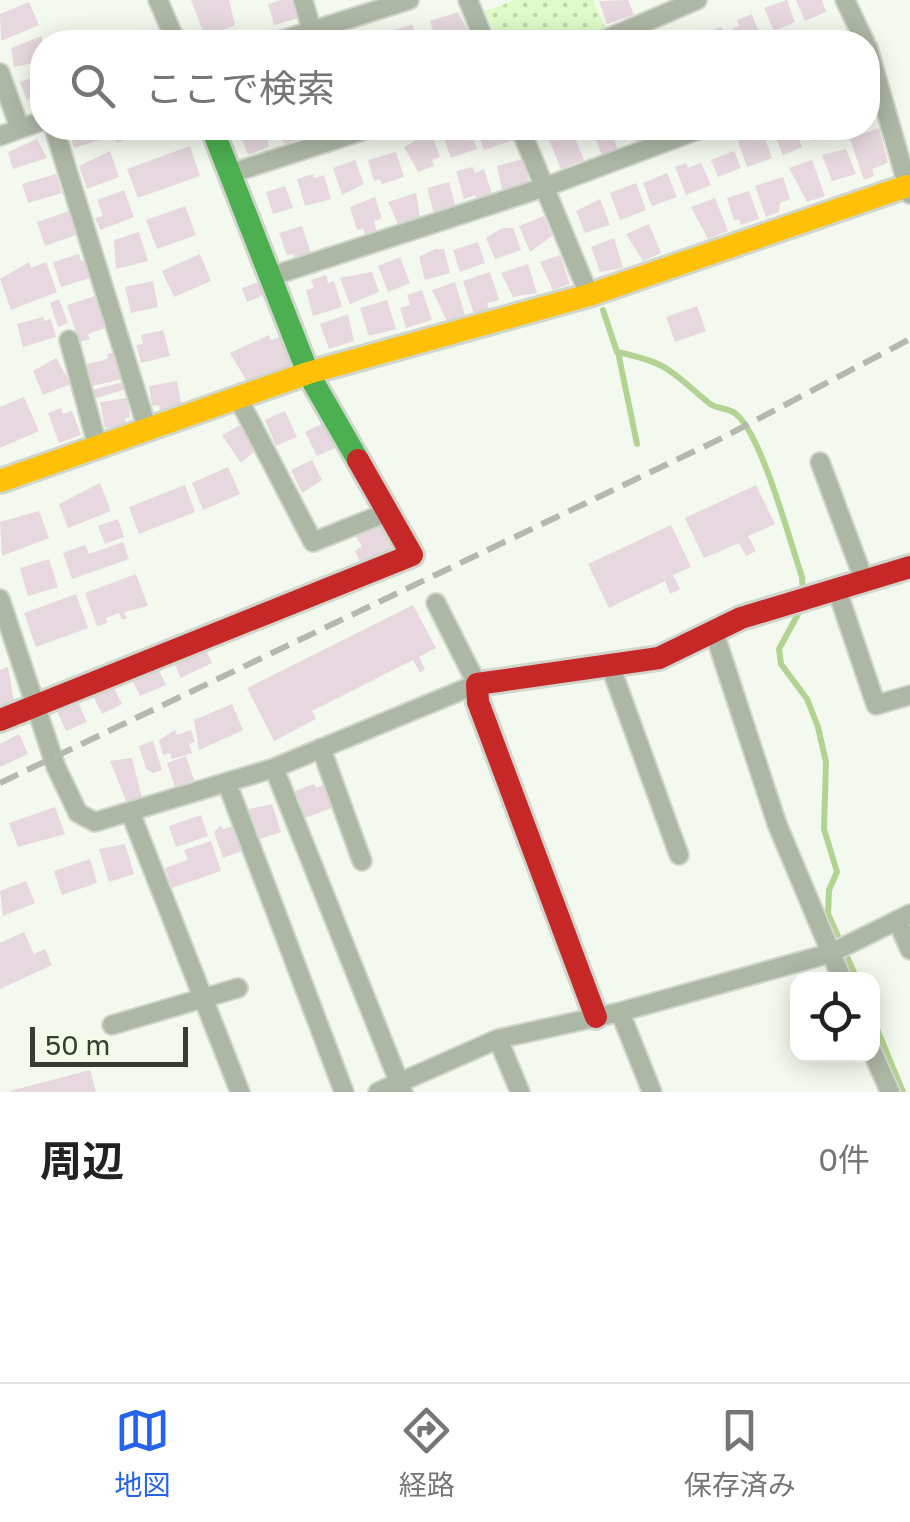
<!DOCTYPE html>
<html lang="ja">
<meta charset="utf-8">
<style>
body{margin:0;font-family:"Golos Text","Noto Sans JP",sans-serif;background:#f6f6f6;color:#222}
.controls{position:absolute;right:30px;bottom:30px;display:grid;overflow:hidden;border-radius:20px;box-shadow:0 5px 25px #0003}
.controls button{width:90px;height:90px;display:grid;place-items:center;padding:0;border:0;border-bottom:2px solid #e0e0e0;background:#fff;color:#222;font:50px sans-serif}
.scale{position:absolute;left:30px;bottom:25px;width:158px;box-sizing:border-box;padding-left:10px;border:5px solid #373d33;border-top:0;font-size:28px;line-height:35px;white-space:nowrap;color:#373d33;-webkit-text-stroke:8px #f3fee9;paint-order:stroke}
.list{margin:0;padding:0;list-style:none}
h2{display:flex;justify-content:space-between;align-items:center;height:130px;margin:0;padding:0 40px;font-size:42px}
h2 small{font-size:32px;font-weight:400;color:#767676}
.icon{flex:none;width:55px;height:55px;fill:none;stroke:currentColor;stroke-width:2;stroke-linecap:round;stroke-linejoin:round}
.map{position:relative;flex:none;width:910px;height:1092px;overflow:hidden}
.search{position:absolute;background:#fff;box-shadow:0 5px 25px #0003;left:30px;right:30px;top:30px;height:110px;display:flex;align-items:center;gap:25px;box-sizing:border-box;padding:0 35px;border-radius:40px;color:#767676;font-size:38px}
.sheet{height:290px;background:#fff}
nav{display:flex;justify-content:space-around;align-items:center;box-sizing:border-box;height:140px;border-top:2px solid #e0e0e0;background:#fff;font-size:28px;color:#767676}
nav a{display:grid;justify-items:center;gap:5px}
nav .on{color:#2563eb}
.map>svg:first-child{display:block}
.park{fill:url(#park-dots)}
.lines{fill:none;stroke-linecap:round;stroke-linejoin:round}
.stream{stroke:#b3d393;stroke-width:6}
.building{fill:#e6d8de}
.street-casing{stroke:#d1d6cd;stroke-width:22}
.fast-casing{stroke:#d1d6cd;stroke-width:28}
.slow-casing{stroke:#d1d6cd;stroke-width:28}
.jam-casing{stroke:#d1d6cd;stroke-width:28}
.street{stroke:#adb7a5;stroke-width:18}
.fast{stroke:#4caf50;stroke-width:22}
.slow{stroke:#ffc107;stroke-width:22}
.jam{stroke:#c62828;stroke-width:22}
.rail{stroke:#b3baad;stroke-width:6;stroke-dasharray:20 10;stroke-linecap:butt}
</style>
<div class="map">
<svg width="910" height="1092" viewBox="0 0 910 1092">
<defs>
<pattern id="park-dots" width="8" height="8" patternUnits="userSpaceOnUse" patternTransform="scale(2.5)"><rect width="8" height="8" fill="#dffbc8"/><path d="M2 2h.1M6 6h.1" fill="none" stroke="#c0d8ac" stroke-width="1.8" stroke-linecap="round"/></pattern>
</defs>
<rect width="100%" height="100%" fill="#f3f9ee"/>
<path class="park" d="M 516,0 L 593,0 L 605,28 L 572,42 L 500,42 L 485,11 Z"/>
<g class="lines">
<path class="stream" d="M 603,310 L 617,352 C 670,363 670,371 709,403 C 717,410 728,407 736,414 C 762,435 790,542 802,577 L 803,592
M 618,352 L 637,444
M 803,605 L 779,649 L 781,664 L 807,699 L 818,727 L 826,762 L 824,829 L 837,872 L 829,890 L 828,914 L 857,979
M 872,1017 L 903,1092"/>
</g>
<path class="building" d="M 191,0 L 229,0 L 235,25 L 205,37 Z
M 281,0 L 294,0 L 299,18 L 274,25 L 268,4 Z
M 628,0 L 634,15 L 607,24 L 599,1 Z
M 787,0 L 795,22 L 774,31 L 764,8 Z
M 796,0 L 822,0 L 826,12 L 805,21 Z
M 29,2 L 39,25 L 1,41 L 0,14 Z
M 458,12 L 471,37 L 437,42 L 430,21 Z
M 752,14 L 761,38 L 738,42 L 733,28 L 739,26 L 737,20 Z
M 412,24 L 419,42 L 390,42 L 387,33 Z
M 721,27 L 728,42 L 698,42 L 696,37 Z
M 42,36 L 42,61 L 14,67 L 11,48 Z
M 42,74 L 42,104 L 39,95 L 27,100 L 20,82 Z
M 68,128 L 103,128 L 106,138 L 74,148 Z
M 111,128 L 155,128 L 117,143 Z
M 265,128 L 269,147 L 248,155 L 238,129 Z
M 274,128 L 306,128 L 309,136 L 285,144 Z
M 469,128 L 477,149 L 451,158 L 444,139 Z
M 476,128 L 505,128 L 514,140 L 484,150 Z
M 591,128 L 609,128 L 618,149 L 602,155 Z
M 620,128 L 648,128 L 652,136 L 636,142 L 633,134 L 624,137 Z
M 794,128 L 802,147 L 783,155 L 772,129 Z
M 809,128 L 836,128 L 838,133 L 814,141 Z
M 879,128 L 888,163 L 872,169 L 874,176 L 864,180 L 850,139 Z
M 572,131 L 584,160 L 561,169 L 549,140 Z
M 431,132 L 440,157 L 432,160 L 434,166 L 418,172 L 404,147 Z
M 763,133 L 772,158 L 747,167 L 738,141 Z
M 37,139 L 47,158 L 13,169 L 8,152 Z
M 190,146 L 200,176 L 138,198 L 127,169 Z
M 846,149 L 856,174 L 832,181 L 822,155 Z
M 110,151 L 119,177 L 87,189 L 79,166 Z
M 734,151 L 741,168 L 718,177 L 711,160 Z
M 396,152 L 404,177 L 382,184 L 380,179 L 374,181 L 368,160 Z
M 523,159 L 530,186 L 502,189 L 497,166 Z
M 355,160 L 364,184 L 342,195 L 333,168 Z
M 812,160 L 825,196 L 807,202 L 789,168 Z
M 686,163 L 688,168 L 701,163 L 711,185 L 686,195 L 675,167 Z
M 473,167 L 475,173 L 484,169 L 493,197 L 477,202 L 475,195 L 464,199 L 456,171 Z
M 667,173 L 677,197 L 652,206 L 643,183 Z
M 56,174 L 62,193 L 28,203 L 22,184 Z
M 313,174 L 314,178 L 324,175 L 331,199 L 305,206 L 297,179 Z
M 783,177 L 790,199 L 780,203 L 779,212 L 766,217 L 755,186 Z
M 449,182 L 456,208 L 434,214 L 427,188 Z
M 636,183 L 646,210 L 620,220 L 610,193 Z
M 285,186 L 293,208 L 273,214 L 266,192 Z
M 124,190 L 134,217 L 100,230 L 95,218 L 103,216 L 97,200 Z
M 749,191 L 759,219 L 741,225 L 739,219 L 734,220 L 727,198 Z
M 416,193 L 420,217 L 398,224 L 388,202 Z
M 375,197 L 382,219 L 374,221 L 377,232 L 365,235 L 363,229 L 357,230 L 350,207 Z
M 715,198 L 728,231 L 708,239 L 691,207 Z
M 600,199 L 610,225 L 585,233 L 576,211 Z
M 185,206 L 196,235 L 157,249 L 146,220 Z
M 69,211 L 81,233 L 45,246 L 37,222 Z
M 544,216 L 552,236 L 530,252 L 519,226 Z
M 649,224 L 661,253 L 643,261 L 626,234 Z
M 302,226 L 311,253 L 295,259 L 293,254 L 287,255 L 279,233 Z
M 502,228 L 513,228 L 521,250 L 495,259 L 486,238 Z
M 139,232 L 148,261 L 116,269 L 114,240 Z
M 614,238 L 623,268 L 600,272 L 591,247 Z
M 478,242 L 485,263 L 460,272 L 453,250 Z
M 435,249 L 444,249 L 450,273 L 425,280 L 419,257 Z
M 79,254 L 81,261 L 87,259 L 93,277 L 61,287 L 53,262 Z
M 200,254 L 211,281 L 174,297 L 162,271 Z
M 560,255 L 570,284 L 553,290 L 540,262 Z
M 400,257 L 410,283 L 388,292 L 378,266 Z
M 29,262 L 31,268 L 46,262 L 57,292 L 11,310 L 0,279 Z
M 528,264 L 537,293 L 513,297 L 501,273 Z
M 372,272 L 379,292 L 350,304 L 340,278 Z
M 490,272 L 499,300 L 487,303 L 489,310 L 474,314 L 463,281 Z
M 326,275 L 328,283 L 334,281 L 342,307 L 313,316 L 306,290 L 314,288 L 311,280 Z
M 153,281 L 158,307 L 131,313 L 125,287 Z
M 259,282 L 264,295 L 247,302 L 242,288 Z
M 455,282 L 465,315 L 447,321 L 432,290 Z
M 422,290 L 432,320 L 406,328 L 400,308 L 410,305 L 407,295 Z
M 95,296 L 105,328 L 88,334 L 90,339 L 79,342 L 67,305 Z
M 59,299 L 68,323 L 58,327 L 50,303 Z
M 387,300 L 396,329 L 369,336 L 360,308 Z
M 697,306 L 706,331 L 675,342 L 666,317 Z
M 348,314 L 354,341 L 329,349 L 320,324 Z
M 43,317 L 44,321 L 51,319 L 56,337 L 23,347 L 17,324 Z
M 163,330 L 170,356 L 141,363 L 136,345 L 143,344 L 141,335 Z
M 269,335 L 271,340 L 282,336 L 292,364 L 246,380 L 230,353 Z
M 116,352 L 123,379 L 92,386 L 87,364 L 108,359 L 107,354 Z
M 56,358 L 71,384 L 43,395 L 33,371 Z
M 127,381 L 129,388 L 94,399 L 92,390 Z
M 177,381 L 182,408 L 160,412 L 159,405 L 152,406 L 149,386 Z
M 24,397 L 39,431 L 0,448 L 0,407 Z
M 127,398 L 130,417 L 125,418 L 126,425 L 105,428 L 100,402 Z
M 61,408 L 63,414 L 72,411 L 81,435 L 59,443 L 48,413 Z
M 285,411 L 297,437 L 276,446 L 265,420 Z
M 324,423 L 335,448 L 317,456 L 305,432 Z
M 242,424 L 256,450 L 241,463 L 222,435 Z
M 312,460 L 322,480 L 302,493 L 291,470 Z
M 228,467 L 240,494 L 203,510 L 192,483 Z
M 100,483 L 111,511 L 68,528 L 59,504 Z
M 185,485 L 195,512 L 139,534 L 129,507 Z
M 756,485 L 775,524 L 748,536 L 756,551 L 746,556 L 739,543 L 704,558 L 685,518 Z
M 39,511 L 49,538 L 2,556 L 0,522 Z
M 118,519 L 124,537 L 105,544 L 98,526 Z
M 379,522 L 394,553 L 362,566 L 355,551 L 362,546 L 355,535 Z
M 671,525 L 691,567 L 673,575 L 680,589 L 670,594 L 665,581 L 609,608 L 588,564 Z
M 123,542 L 129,559 L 72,579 L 63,553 L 85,545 L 89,554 Z
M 49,559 L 58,587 L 28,596 L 20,568 Z
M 136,574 L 148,606 L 124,612 L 127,618 L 122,620 L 119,613 L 106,618 L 107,623 L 97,626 L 85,593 Z
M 76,594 L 88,628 L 36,647 L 24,613 Z
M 413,605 L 436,648 L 419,657 L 425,669 L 420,673 L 413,660 L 312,711 L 316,719 L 274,741 L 247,688 Z
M 205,648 L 212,663 L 181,678 L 174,663 Z
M 157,666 L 166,685 L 140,696 L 131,677 Z
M 8,667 L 14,702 L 0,706 L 0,670 Z
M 112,684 L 122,704 L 102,714 L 92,694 Z
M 77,700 L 87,722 L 66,731 L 56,709 Z
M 232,704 L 243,730 L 199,750 L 194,720 Z
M 175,730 L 177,735 L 191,730 L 195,742 L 189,744 L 192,753 L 172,759 L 170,753 L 163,755 L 159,740 Z
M 19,734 L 28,754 L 0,767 L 0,744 Z
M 153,741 L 162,770 L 153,773 L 146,769 L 139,746 Z
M 186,756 L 194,780 L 175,787 L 167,763 Z
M 132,758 L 142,798 L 127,803 L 110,761 Z
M 314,784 L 316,788 L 326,784 L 334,807 L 305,818 L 295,791 Z
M 272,804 L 281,832 L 260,839 L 249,809 Z
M 55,807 L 65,834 L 18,847 L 9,823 Z
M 201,815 L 208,836 L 176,847 L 169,826 Z
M 221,825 L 223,829 L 233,826 L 242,851 L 223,858 L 214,832 Z
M 211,841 L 221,871 L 172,888 L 165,868 L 188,860 L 184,850 Z
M 125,844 L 134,874 L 109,882 L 99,849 Z
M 90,859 L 97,883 L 62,895 L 54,871 Z
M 26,881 L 35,903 L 3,916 L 0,891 Z
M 24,932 L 34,954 L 45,949 L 52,965 L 0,989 L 0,943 Z
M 90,1070 L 96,1092 L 10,1092 L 10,1091 Z"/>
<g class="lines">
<defs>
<path id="street" d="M 158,0 L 176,42
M 303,0 L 312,31
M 468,0 L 485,42
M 845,0 L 865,42
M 276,42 L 409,0
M 599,42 L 697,0
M 868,48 L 910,194
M 0,73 L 20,129
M 54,128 L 148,431
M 520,128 L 589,295
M 0,136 L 42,121
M 232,173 L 371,128
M 272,276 L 545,187 L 703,128
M 69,340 L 98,448
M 238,398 L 313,542 L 388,512
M 820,462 L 864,580
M 836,587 L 876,705 L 910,695
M 0,599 L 56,767 L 78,813 L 95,822 L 274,768 L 477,684 L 436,603
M 714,632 L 777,824 L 842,979
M 610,665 L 679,855
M 321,748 L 362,861
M 274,768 L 403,1092
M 227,783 L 344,1092
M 131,814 L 240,1092
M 897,920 L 910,950
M 620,1012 L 652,1092
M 112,1025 L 238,988
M 498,1039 L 520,1092
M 872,1051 L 890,1092
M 378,1092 L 498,1039 L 620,1012 L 831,953 L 910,914"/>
<path id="fast" d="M 212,128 L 308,373 L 358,460"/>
<path id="slow" d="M 0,481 L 308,373 L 589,295 L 907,186"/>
<path id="jam" d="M 0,720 L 412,555 L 358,460
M 596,1017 L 478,702 L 477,684 L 659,658 L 741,618 L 910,567"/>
</defs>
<use href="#street" class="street-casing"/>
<use href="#fast" class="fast-casing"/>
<use href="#slow" class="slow-casing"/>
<use href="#jam" class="jam-casing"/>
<use href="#street" class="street"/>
<use href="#fast" class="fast"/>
<use href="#slow" class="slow"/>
<use href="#jam" class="jam"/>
<path class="rail" d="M 0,783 L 722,438 L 910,339"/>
</g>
</svg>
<div class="controls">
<button><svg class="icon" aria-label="locate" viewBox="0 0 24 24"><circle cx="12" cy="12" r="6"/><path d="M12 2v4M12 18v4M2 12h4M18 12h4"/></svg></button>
</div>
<div class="scale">50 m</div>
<div class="search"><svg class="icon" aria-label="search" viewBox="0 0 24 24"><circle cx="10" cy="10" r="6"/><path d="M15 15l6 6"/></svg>ここで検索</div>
</div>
<section class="sheet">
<h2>周辺<small>0件</small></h2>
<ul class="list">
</ul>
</section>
<nav>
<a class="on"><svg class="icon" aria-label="map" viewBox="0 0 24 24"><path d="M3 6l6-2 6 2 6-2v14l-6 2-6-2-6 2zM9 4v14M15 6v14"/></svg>地図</a>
<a><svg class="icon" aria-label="directions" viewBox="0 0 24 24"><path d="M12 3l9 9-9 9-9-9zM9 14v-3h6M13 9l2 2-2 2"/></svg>経路</a>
<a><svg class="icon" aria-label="saved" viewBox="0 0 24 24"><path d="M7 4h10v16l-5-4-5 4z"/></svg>保存済み</a>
</nav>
